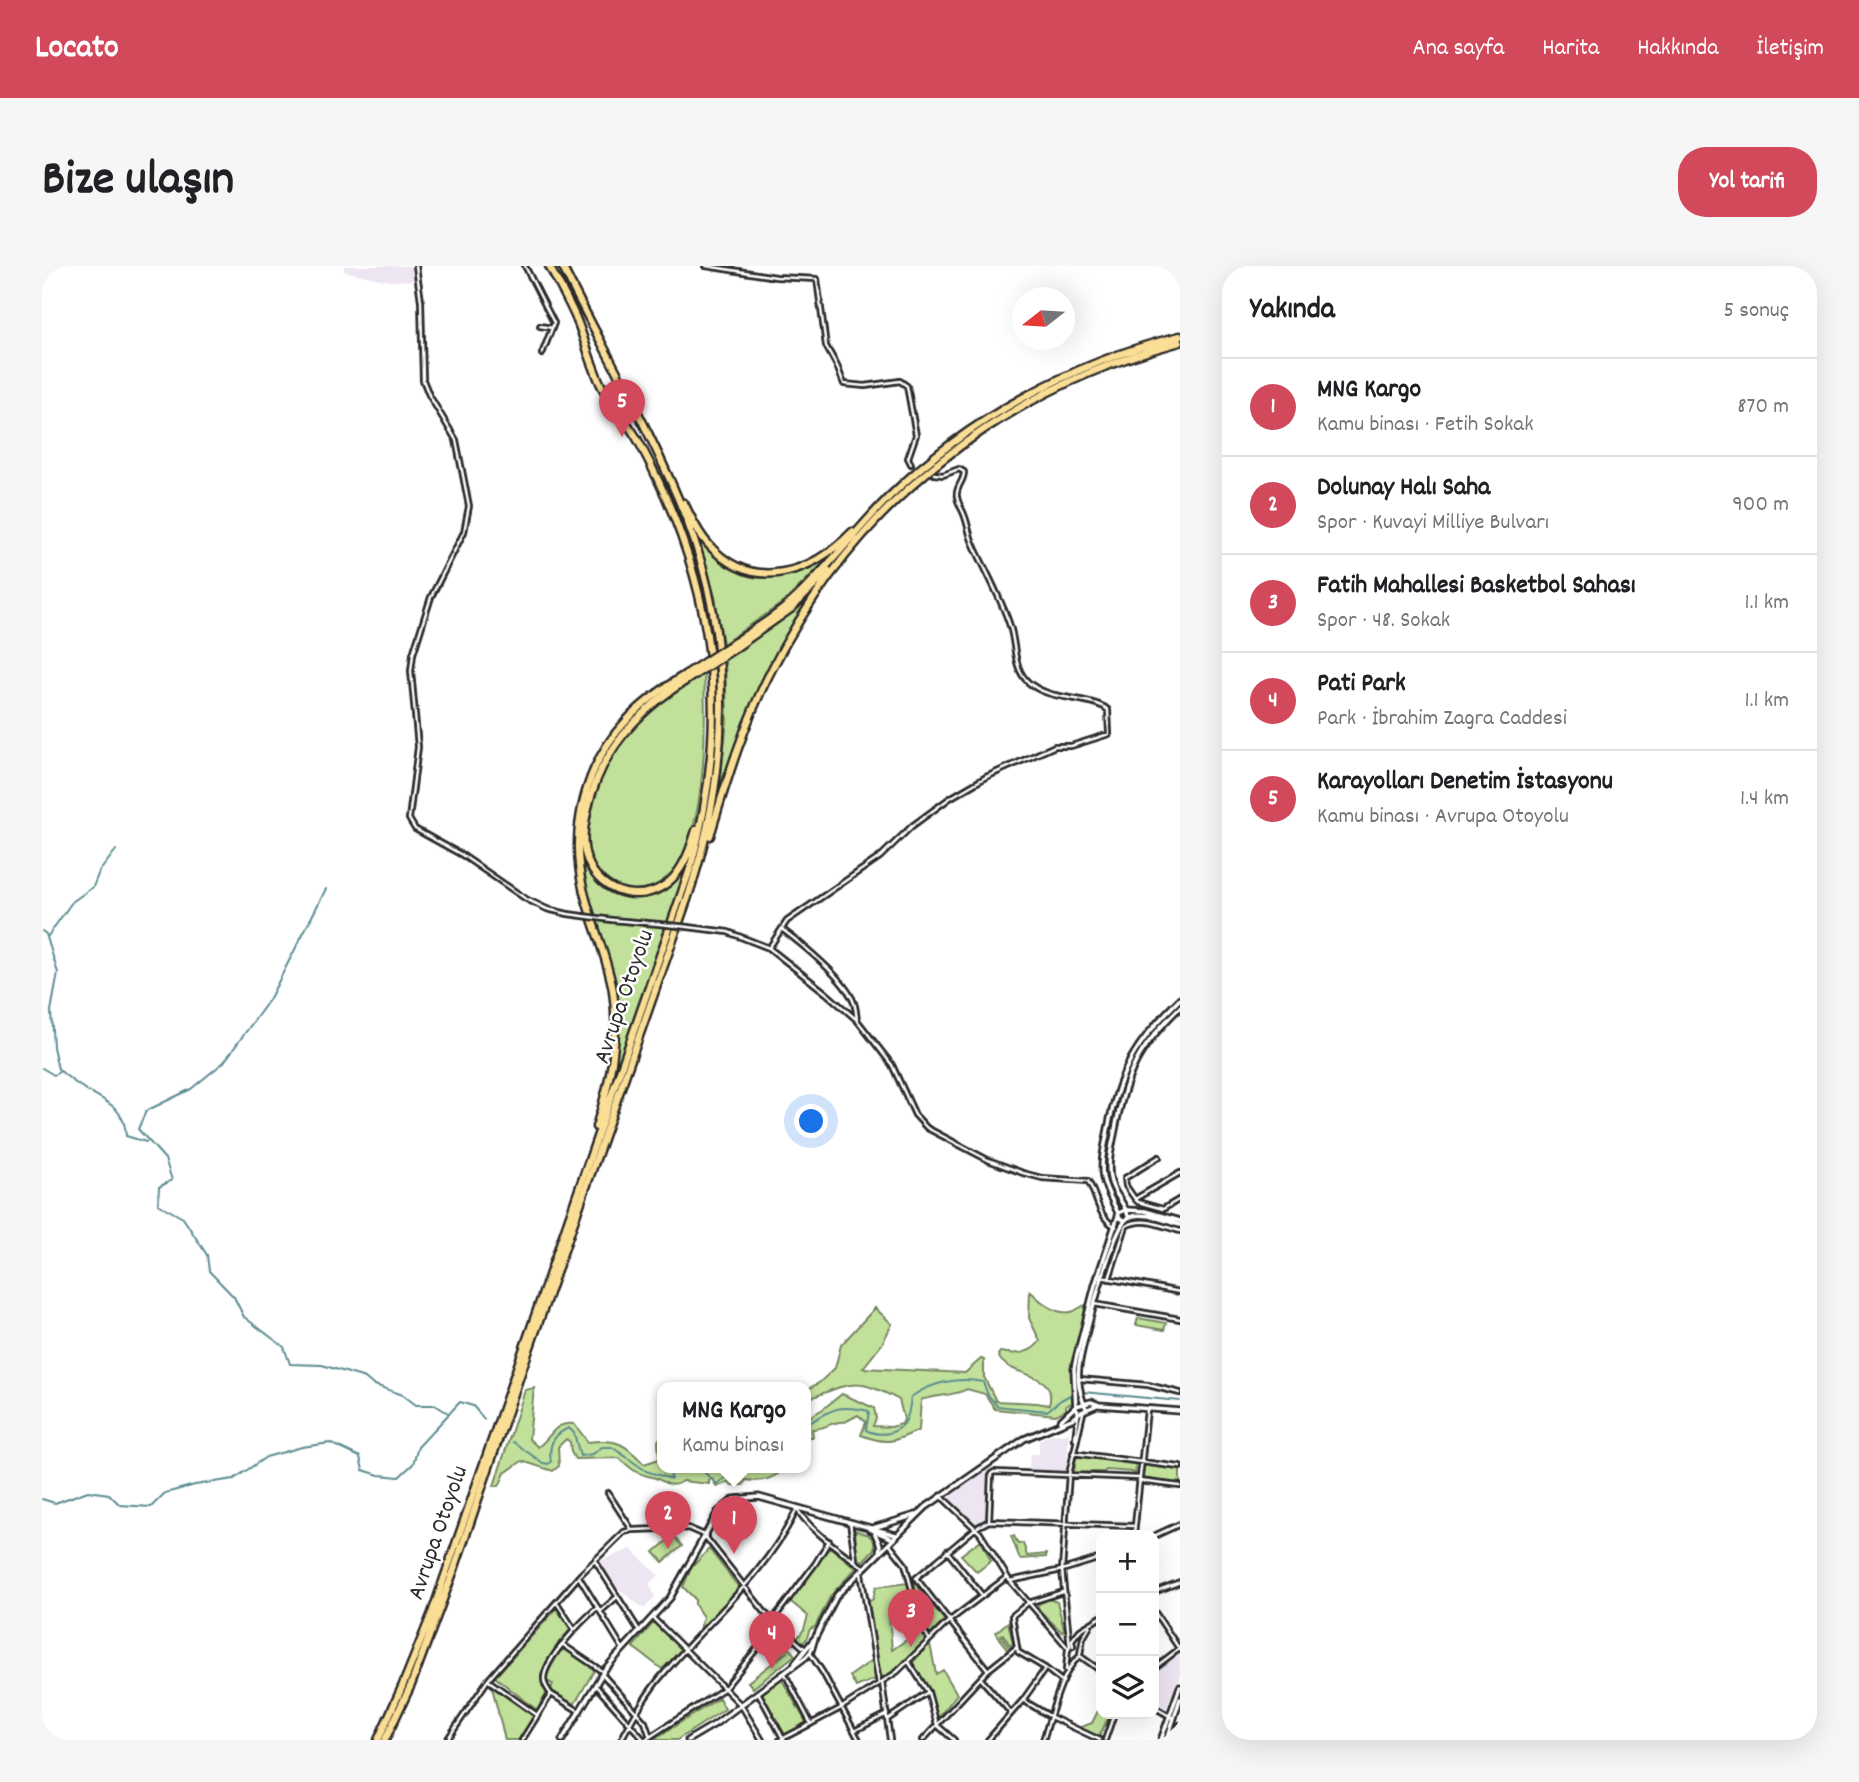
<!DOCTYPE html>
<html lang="tr">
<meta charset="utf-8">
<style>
body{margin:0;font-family:Dekko,sans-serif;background:#f6f6f6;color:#202124}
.controls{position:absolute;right:21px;bottom:21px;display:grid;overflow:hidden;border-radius:14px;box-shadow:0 7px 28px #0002}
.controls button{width:63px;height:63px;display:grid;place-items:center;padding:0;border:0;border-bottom:2px solid #e0e0e0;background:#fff;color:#202124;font:35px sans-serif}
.compass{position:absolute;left:970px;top:21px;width:63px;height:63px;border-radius:50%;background:#fff;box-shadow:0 7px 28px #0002;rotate:253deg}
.you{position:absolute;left:770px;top:856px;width:24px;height:24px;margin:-18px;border:5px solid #fff;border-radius:50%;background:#1a73e8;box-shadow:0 0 0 10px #1a73e833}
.badge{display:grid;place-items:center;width:46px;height:46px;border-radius:50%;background:#d1495b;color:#fff;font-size:23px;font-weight:700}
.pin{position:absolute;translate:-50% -58px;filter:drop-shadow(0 2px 4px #0008)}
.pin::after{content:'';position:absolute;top:37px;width:24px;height:21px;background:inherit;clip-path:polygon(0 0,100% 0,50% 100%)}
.popup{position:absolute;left:615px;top:1116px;width:154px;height:91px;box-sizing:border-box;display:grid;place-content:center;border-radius:14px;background:#fff;filter:drop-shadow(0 2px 5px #0005);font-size:23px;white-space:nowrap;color:#757577}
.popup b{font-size:26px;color:#202124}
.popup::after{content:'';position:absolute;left:50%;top:100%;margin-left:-14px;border:14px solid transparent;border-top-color:#fff}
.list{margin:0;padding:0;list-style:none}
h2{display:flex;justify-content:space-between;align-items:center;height:91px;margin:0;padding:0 28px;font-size:30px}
h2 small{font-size:23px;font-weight:400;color:#757577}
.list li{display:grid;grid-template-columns:46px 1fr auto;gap:21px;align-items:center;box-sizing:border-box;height:98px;padding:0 28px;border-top:2px solid #e0e0e0}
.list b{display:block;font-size:26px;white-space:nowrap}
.list p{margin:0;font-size:23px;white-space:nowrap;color:#757577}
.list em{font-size:23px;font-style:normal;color:#757577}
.icon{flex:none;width:38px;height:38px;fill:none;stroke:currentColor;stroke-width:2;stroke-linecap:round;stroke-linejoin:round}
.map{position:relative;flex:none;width:1138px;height:1474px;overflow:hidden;border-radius:28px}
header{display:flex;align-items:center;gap:42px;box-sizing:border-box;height:98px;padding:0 35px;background:#d1495b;color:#fff}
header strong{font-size:33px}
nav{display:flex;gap:38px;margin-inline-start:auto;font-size:24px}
.intro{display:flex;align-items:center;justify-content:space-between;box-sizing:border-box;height:168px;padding:0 42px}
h1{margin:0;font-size:49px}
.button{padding:18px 32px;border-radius:28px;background:#d1495b;color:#fff;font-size:24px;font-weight:700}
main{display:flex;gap:42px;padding:0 42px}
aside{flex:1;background:#fff;border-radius:28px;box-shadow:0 7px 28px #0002}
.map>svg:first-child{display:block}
.built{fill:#ede5f2}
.green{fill:#c1e19a;stroke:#768662;stroke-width:2}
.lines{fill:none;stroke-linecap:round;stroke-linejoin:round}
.stream{stroke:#5c8c92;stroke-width:2}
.street-casing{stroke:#2b2b2b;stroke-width:8}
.secondary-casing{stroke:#2b2b2b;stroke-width:9}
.highway-casing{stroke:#2b2b2b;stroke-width:11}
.street{stroke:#fff;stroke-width:2.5}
.secondary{stroke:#fff;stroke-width:3.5}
.highway{stroke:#fbde96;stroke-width:6}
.street-bridge-casing{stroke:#2b2b2b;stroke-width:8;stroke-linecap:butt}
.highway-bridge-casing{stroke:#2b2b2b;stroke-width:11;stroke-linecap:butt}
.street-bridge{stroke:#fff;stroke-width:2.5}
.highway-bridge{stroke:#fbde96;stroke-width:6}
.labels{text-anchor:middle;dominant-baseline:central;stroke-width:5;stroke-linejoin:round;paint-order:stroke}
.street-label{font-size:24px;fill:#2b2b2b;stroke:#fff}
</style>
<header>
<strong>Locato</strong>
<nav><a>Ana sayfa</a><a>Harita</a><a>Hakkında</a><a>İletişim</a></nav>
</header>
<div class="intro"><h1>Bize ulaşın</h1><a class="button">Yol tarifi</a></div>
<main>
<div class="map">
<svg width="1138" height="1474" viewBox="0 0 1138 1474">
<rect width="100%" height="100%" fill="#fff"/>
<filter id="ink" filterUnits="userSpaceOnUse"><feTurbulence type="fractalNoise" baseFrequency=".0143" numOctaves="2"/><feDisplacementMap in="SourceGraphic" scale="14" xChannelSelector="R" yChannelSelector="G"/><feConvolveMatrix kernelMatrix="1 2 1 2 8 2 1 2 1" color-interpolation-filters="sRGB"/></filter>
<g filter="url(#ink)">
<path class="built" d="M 302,0 L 372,0 L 374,14 L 347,15 L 302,5 Z
M 1027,1167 L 1024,1206 L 987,1204 L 988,1188 L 997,1188 L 997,1174 L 1010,1168 L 1020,1169 Z
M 947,1202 L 944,1253 L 935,1259 L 911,1240 L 908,1229 Z
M 589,1283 L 617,1310 L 607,1317 L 613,1331 L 602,1343 L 560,1309 L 557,1301 L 560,1294 Z
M 1136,1386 L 1138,1391 L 1138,1413 L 1123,1444 L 1112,1436 L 1112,1404 Z"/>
<path class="green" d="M 652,263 C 665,276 678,290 691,302 C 712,322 762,308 784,294 L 743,335 L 681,378 L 673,331 Z
M 769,327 L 771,330 L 728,402 L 677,527 L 685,454 L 683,393 L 744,350 Z
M 662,406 C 664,458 665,566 629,608 C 604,637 555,627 547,588 C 538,549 559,497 583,468 C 605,442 634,424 662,406 Z
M 540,588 C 544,599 547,609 555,617 C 574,636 612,638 630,618 C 637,611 641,598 648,592 L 571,813 L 575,781 L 573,716 L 545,626 Z
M 988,1025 C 998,1035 1013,1049 1029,1046 C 1035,1045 1038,1040 1044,1039 L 1029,1102 L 1033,1135 L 1024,1140 L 1024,1144 L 1014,1149 L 953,1143 L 943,1128 L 925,1123 C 916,1129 891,1130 879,1134 L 877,1164 C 852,1176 845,1179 819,1169 L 824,1156 L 816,1149 L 803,1156 C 791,1154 782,1164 770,1163 L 771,1171 L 764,1171 L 764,1153 L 781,1143 L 800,1128 L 832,1142 L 834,1152 L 831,1160 L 849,1161 L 860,1158 L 862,1153 L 857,1134 C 814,1110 808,1117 764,1134 L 764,1124 L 777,1117 L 793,1102 L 799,1079 L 833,1042 L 850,1058 L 840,1078 L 821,1102 L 923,1107 L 939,1093 L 942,1094 L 942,1111 L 954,1135 L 995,1137 L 1007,1139 C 1017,1103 965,1113 956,1089 L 958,1086 C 973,1089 989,1088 998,1075 L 987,1052 Z
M 1096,1052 L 1124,1057 L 1122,1064 L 1094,1059 Z
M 492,1122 L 487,1173 L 496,1181 C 510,1171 512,1155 532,1158 L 546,1176 C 575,1172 583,1178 602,1198 L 617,1193 L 616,1175 L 620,1169 L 620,1202 L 745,1202 C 731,1212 721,1217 704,1214 L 701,1219 L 689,1219 L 686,1216 L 675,1221 L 670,1213 L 667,1214 L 667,1218 L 641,1215 C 627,1224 623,1214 610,1211 C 592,1207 591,1204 577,1192 L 533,1193 L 529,1186 L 528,1176 L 524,1173 L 516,1181 L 517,1200 L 511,1205 L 480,1195 L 463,1207 L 457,1220 L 452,1220 L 483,1124 Z
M 1034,1190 L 1094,1197 L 1093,1209 L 1090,1206 L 1064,1204 L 1062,1206 L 1032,1206 Z
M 1101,1199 L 1138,1204 L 1138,1218 L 1100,1212 Z
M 813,1264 L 827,1269 L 832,1275 L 832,1283 L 821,1295 L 815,1293 Z
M 631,1270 L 640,1280 L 621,1296 L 612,1286 Z
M 969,1270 L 972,1270 L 976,1278 L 981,1277 L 985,1290 L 1004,1288 L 1004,1291 L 978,1293 Z
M 939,1274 L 949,1295 L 935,1306 L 919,1289 Z
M 788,1281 L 814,1302 L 789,1329 L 773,1361 L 768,1363 L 764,1374 L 760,1377 L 755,1373 L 762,1363 L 766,1350 L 748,1335 Z
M 667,1283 L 698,1323 L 660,1364 L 658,1361 L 661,1351 L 653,1339 L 653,1333 L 641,1321 L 649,1302 Z
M 871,1314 L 902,1354 L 888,1370 L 879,1355 Z
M 866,1317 L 869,1332 L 847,1349 L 850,1384 L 876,1366 L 881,1366 L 886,1375 L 857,1403 L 843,1412 L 839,1409 L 826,1336 L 831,1333 L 834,1321 Z
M 1007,1333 L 1015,1336 L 1022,1363 L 1020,1366 L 998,1345 L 995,1339 Z
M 515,1342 L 529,1363 L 517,1376 L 499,1410 L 504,1428 L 495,1444 L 453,1411 Z
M 612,1356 L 642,1383 L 620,1403 L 591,1381 Z
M 966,1356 L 971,1377 L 969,1381 L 961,1368 L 959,1369 L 967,1382 L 965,1384 L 954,1366 Z
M 734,1367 L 753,1389 L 711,1422 L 706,1416 L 746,1385 L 731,1395 L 728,1374 Z
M 888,1378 L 894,1408 L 901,1404 L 915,1428 L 896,1452 L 887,1426 L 870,1397 Z
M 524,1384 L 553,1403 L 532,1439 L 508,1425 L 511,1418 L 504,1415 L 504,1410 L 518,1385 Z
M 832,1393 L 836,1412 L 814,1421 L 808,1410 Z
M 739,1412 L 764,1456 L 743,1469 L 719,1429 Z
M 452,1419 L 492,1449 L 477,1474 L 463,1474 L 450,1421 Z
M 677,1432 L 683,1443 L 635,1474 L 611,1474 Z
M 1059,1439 L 1059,1448 L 1068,1448 L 1057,1471 L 1037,1462 L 1050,1457 Z"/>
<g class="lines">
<path class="stream" d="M 284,623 L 227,734 L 182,796 L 149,823 L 104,845 L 96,863 L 123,893 L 130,914 L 117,921 L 116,938 L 141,952 L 165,989 L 167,1005 L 192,1031 L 202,1051 L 242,1081 L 248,1098 L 280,1099 L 323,1112 L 330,1118 L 361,1129 L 374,1139 L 393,1139 L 406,1147
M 0,665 L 4,668 L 16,707 L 9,745 L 11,781 L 16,803 C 23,809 30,815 38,820 C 61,835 83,839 84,870 L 104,876
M 6,670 L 30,636 L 51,621 L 57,606 L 74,584
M 0,802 L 12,809 L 17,806
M 1041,1126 L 1138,1135
M 764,1159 C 790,1143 796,1138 827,1145 L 824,1164 C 832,1168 838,1169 847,1167 C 866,1162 867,1148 869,1131 C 890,1116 916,1111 941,1116 L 946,1129 L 955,1140 L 1005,1145 L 1019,1134 L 1030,1128
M 471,1176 L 501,1197 L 506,1198 L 509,1196 C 506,1180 511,1168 527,1162 L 532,1167 L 538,1190 L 551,1188 L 560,1181 L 570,1181 L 604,1205 L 629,1213 L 629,1202
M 661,1202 L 662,1206 L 675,1218 L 687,1209 L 687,1202
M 706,1202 L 706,1204 L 724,1202
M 0,1233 L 13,1237 L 46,1225 L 67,1228 L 78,1239 L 109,1241 L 123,1227 L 153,1219 L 192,1213 L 224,1191 L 260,1181 L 288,1177 L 318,1191 L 321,1204 L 337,1209 L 357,1211 L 371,1198 L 376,1181 L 418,1136 L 431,1140 L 442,1153"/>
<defs>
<path id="street" d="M 374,0 L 379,35 L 381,114 L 387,129 L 414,174 L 427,240 L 422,266 L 389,331 L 371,388 L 369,405 L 376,481 L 367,553 L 373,563 L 420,589 L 484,633 L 505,643 L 526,648
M 483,0 L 512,57 L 500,88
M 664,0 L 734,11 L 775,13 L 784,80 L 795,100 L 802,118 L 823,120 L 858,115 L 865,120 L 874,169 L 866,192 L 869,198
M 498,60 L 510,62
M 570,654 L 617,658
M 646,661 L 686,666 L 727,682 L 784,727 L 815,754 L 850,799 L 873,849 L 885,862 L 946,894 L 981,907 L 1000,912 L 1046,915 C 1056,931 1055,951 1074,961
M 741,664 C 761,679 804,714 812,737 C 814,742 814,748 815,754
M 727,682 L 745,655 L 838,591 L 870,560 L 908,532 L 944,511 L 1013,480 L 1029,480 L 1067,468 L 1066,444 L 1062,441 C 1039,429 1007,435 986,416 C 971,402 974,379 968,360 C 959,332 943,304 931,277 C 927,268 926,259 923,251 C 921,244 916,238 915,231 C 913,221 922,216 922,206 L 917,203 L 901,209 L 892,208
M 1117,891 L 1083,912 L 1084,920 L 1093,933 L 1138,907
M 1093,933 L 1096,936 L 1121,943 L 1138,933
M 1059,1011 L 1138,1026
M 1067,1013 L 1084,960 C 1102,950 1119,960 1138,965
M 1052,1038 L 1138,1053
M 1038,1113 L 1106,1119 L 1138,1127
M 1033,1173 L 1036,1149
M 1031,1187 L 1138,1201
M 1097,1215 L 1138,1220
M 566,1227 L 590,1264
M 899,1230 L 938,1267 L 968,1315 L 1027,1383
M 947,1255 L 949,1208 L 952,1206 L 1097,1212
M 808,1256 L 813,1293
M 1092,1269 L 1105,1144
M 1112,1270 L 1138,1258
M 847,1278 L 863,1298 L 880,1361 L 887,1373
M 905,1285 L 940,1329
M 553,1295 L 598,1366
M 819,1307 L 837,1418
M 537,1311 L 581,1383
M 968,1315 L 1020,1304 L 1059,1292
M 1112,1326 L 1138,1316
M 515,1337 L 532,1363
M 559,1345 L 575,1331
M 1112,1345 L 1138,1384
M 611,1352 L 699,1439 L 720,1474
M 730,1355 L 773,1298 L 787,1275
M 520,1378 L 561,1406
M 1031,1380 L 1030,1374 L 1038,1364 L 1059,1351
M 975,1381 L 970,1350 L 986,1337 L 1021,1326
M 1028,1381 L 1020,1304 L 1027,1208 L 1041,1147
M 768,1387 L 781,1407 L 817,1474
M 1038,1388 L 1041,1372 L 1048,1360
M 1038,1390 L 1059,1405
M 866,1395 L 886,1426 L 895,1459 L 912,1474
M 1112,1402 L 1137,1383
M 946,1404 L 874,1312 L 934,1262 L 947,1255 L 1092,1260
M 1024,1404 L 1026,1383
M 560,1408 L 603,1456 L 608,1471
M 743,1408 L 769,1458
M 939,1413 L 969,1447
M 447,1415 L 495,1449
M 840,1416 L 848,1474
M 553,1419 L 602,1474
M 509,1428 L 537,1445
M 717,1428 L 742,1474
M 981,1434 L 1009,1451 L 1058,1474
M 1112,1441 L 1131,1452
M 846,1453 L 886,1426
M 1133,1463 L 1138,1468
M 812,1465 L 845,1448
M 1129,1467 L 1138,1459
M 405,1474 L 446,1414 L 539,1308 L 582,1266 L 590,1264 L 646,1262 L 662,1269 L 725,1349 L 762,1382
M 480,1474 L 509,1428 C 506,1424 502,1419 502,1413 C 502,1393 541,1354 556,1341
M 579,1474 C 592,1450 605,1426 623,1406 C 669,1352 724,1308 755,1243 C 768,1265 802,1287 822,1302
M 603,1474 L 683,1422 L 734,1359
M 738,1474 L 799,1442 L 855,1406 L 907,1355 L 965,1311
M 881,1474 L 946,1404 L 975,1381 L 976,1386 L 1003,1402 L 1021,1416
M 946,1474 L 981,1434 L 1003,1403
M 1001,1474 C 1009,1451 1019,1404 1038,1390
M 1063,1474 L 1072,1448"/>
<path id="secondary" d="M 1085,944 L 1103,945 L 1138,955
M 1086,950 C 1084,938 1070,927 1068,912 C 1065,896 1070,880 1073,864 C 1084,806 1096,782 1138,741
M 1082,954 L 1078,952 C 1073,938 1064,926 1061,912 C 1058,896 1063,879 1066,863 C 1078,802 1094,776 1138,733
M 1034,1140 L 1049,1136 L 1057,1139 L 1138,1145
M 1044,1142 C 1038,1131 1035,1113 1037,1100 C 1040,1078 1071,961 1086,952 C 1100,944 1123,955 1138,959
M 1037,1147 L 1034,1143 L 1032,1103 L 1034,1093 L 1053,1019 L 1077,947 L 1083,944
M 1037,1147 L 1055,1139
M 1018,1155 L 1033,1141
M 831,1262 L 874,1249
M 827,1263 L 851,1273
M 833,1268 L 838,1279 L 837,1287
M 753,1397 L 772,1373
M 520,1474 L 563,1403 L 628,1332 L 676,1246 L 692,1233 L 717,1231 L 854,1269
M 646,1474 L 673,1458 L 764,1391 L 769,1385 L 773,1372 L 795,1329 L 884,1241 L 982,1173 L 1032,1152 L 1037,1147
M 1119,1474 L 1138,1421
M 1125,1474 L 1138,1433"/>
<path id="highway" d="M 642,237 C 649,251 655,266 667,279 C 711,328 770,307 810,266
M 690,378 C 715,362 741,346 762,324 C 792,294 818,260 848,230 C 928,152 1030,97 1138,70
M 692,383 L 750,342 L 787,305
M 645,414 C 595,445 557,486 545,546 C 542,561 539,578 545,593 C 558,630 604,640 631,612 C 643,599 649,581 654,564
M 668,570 C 685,513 703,454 731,401 C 816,236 959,124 1138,76
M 554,861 C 568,816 578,772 571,725 C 565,689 549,657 541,622 C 527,564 543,498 585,454 C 602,435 623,421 644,408
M 336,1474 L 360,1421 L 390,1347 L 648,603 C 691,450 673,318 598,178 C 588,158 571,142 560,121 C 550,101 544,78 536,57 C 528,37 517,19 507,0
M 343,1474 L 369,1419 L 412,1304 L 481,1101 L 646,631 C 687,508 693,380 646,257 C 612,169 562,85 520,0"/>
</defs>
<use href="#street" class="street-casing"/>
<use href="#secondary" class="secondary-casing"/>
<use href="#highway" class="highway-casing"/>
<use href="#street" class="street"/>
<use href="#secondary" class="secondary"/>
<use href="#highway" class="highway"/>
<defs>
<path id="street-bridge" d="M 526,648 L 570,654
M 617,658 L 646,661"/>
<path id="highway-bridge" d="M 644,408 L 690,378
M 645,414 L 692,383"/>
</defs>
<use href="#street-bridge" class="street-bridge-casing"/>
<use href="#highway-bridge" class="highway-bridge-casing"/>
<use href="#street-bridge" class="street-bridge"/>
<use href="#highway-bridge" class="highway-bridge"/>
</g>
</g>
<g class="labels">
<g class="street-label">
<text transform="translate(583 731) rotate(-71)">Avrupa Otoyolu</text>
<text transform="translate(397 1267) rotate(-71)">Avrupa Otoyolu</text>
</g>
</g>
</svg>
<div class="controls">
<button>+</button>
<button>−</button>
<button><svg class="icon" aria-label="layers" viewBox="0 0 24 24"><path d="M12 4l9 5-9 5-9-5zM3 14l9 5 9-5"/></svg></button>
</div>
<svg class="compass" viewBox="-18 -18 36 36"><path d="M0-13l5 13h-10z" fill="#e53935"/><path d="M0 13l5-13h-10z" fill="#757577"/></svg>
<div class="you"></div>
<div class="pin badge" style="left:692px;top:1288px">1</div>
<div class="popup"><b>MNG Kargo</b>Kamu binası</div>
<div class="pin badge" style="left:626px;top:1283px">2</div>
<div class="pin badge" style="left:869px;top:1381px">3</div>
<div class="pin badge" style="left:730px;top:1403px">4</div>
<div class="pin badge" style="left:580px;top:171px">5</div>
</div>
<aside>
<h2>Yakında<small>5 sonuç</small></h2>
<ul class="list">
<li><span class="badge">1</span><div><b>MNG Kargo</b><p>Kamu binası · Fetih Sokak</p></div><em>870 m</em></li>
<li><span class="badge">2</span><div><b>Dolunay Halı Saha</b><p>Spor · Kuvayi Milliye Bulvarı</p></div><em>900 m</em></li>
<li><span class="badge">3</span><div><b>Fatih Mahallesi Basketbol Sahası</b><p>Spor · 48. Sokak</p></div><em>1.1 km</em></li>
<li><span class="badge">4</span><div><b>Pati Park</b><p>Park · İbrahim Zagra Caddesi</p></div><em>1.1 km</em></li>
<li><span class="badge">5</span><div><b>Karayolları Denetim İstasyonu</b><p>Kamu binası · Avrupa Otoyolu</p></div><em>1.4 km</em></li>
</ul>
</aside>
</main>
